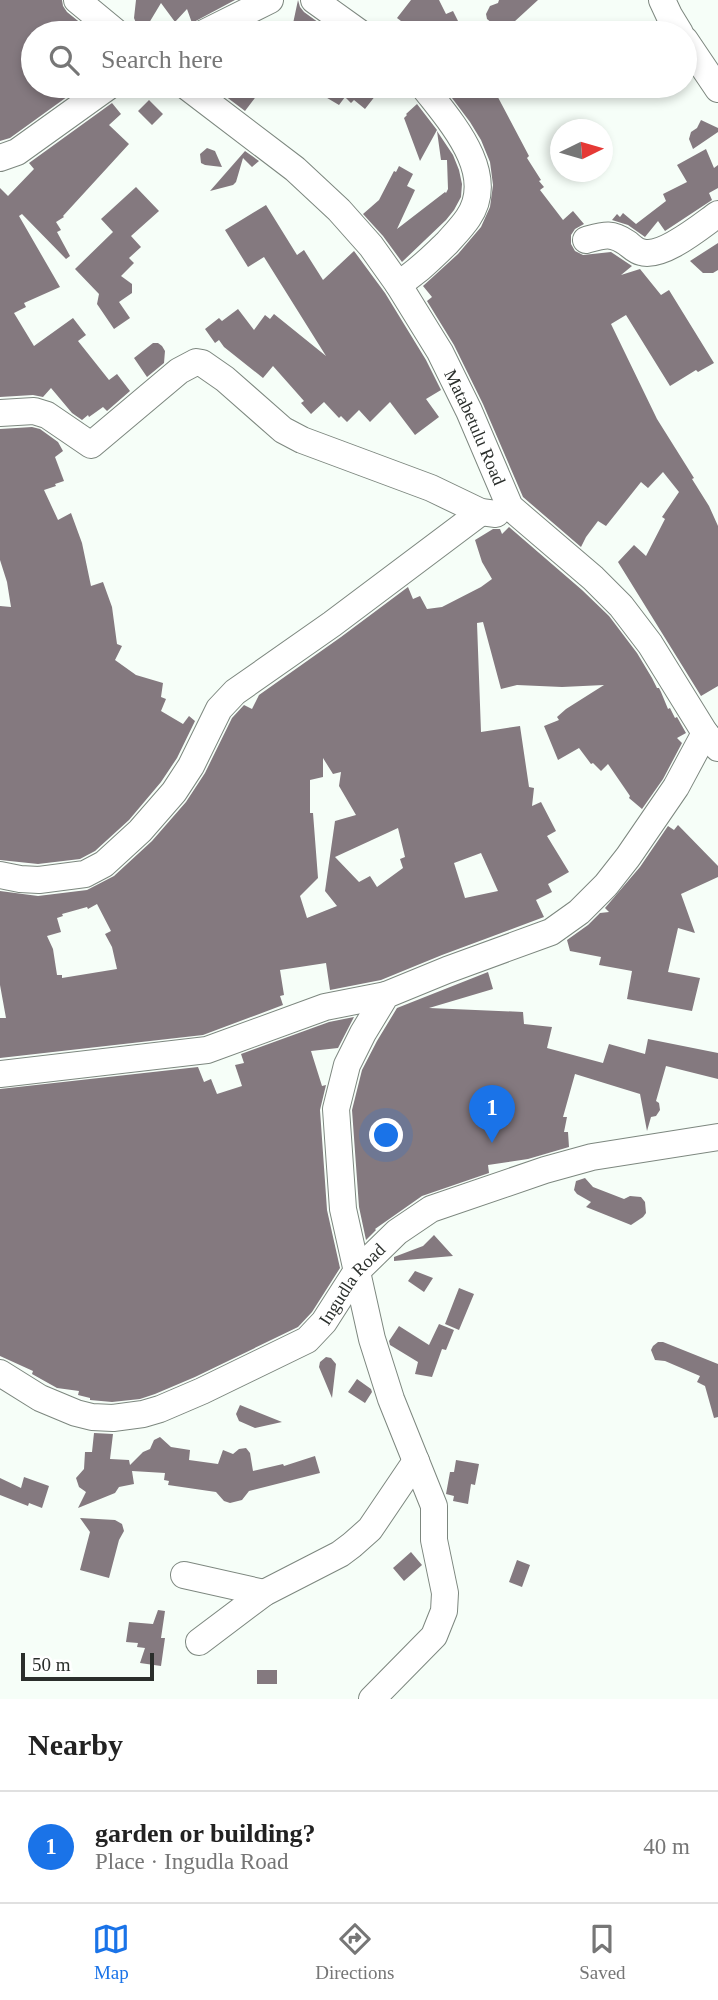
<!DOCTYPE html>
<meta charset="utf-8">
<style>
body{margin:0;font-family:Georgia,serif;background:#f2f2f2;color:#222}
.compass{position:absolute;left:550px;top:119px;width:63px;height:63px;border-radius:50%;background:#fff;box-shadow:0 4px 10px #0003;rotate:85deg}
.scale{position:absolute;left:21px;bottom:18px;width:133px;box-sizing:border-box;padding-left:7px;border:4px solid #2a2e2b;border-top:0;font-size:19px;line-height:24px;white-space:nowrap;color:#2a2e2b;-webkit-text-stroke:5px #fff;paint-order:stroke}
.you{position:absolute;left:387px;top:1136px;width:24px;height:24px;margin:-18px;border:5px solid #fff;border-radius:50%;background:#1a73e8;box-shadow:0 0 0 10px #1a73e833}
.badge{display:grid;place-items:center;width:46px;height:46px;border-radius:50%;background:#1a73e8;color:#fff;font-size:23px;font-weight:700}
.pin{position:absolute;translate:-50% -58px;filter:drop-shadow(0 2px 4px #0008)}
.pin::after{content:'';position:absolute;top:37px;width:24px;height:21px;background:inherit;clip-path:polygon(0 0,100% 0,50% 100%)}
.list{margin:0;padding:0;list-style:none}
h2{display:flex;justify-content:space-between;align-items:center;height:91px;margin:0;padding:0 28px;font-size:30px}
h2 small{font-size:23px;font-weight:400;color:#767676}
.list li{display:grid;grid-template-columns:46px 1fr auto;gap:21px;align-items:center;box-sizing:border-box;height:112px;padding:0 28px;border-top:2px solid #e0e0e0}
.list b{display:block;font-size:26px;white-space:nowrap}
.list p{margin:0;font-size:23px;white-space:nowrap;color:#767676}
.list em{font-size:23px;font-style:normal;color:#767676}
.icon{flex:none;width:38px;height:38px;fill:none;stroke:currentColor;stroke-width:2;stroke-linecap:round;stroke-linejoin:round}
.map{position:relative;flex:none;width:718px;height:1699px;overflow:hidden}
.search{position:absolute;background:#fff;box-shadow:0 4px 10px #0003;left:21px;right:21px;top:21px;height:77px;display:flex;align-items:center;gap:18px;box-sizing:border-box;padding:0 24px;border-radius:38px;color:#767676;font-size:26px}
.sheet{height:203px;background:#fff}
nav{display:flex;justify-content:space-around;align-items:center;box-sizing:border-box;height:98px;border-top:2px solid #e0e0e0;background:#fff;font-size:19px;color:#767676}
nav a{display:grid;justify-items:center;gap:4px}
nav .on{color:#1a73e8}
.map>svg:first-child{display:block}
.building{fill:#84797f;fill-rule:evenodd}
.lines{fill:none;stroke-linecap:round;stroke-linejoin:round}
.minor-casing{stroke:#7d877f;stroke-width:28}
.minor{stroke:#fff;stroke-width:26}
.labels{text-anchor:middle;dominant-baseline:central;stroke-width:5;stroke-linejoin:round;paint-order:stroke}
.street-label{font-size:18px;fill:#2a2e2b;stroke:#fff}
</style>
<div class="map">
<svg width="718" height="1699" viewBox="0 0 718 1699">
<rect width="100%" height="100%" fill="#f6fef8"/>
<path class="building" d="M 0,0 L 62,0 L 63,6 L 67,12 L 93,33 L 33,33 L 33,43 L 22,51 L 33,68 L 33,86 L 82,86 L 10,138 L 0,141 Z
M 136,0 L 235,0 L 192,23 L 187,9 L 175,22 L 161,3 L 149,23 L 141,27 L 136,23 L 134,18 Z
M 298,0 L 300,7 L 304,12 L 333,33 L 291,33 Z
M 411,0 L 439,0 L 446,14 L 453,11 L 464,33 L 417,33 L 397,18 Z
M 499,0 L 538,0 L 503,32 L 487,19 L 486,14 L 490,6 L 498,3 Z
M 212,86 L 264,86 L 245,111 Z
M 307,86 L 383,86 L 365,109 L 354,100 L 351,103 L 345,97 L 339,105 Z
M 443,86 L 492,86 L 529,156 L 527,158 L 541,180 L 539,181 L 544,187 L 540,190 L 563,220 L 573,211 L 584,224 L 575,229 L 571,235 L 571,244 L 575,251 L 583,255 L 611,252 L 632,266 L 621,275 L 640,269 L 661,295 L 669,290 L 714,363 L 698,372 L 696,370 L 670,386 L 626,315 L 611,324 L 657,419 L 694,478 L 692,479 L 709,506 L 718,526 L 718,686 L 701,696 L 618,562 L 634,545 L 646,556 L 665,519 L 662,517 L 679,492 L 663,472 L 648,488 L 641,482 L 606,526 L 598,521 L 586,537 L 581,547 L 523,497 L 483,404 L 454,345 L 427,301 L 432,297 L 423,286 L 458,254 L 481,227 L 490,207 L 493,185 L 490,162 L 481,140 L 470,122 Z
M 149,100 L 163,114 L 152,125 L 138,111 Z
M 112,103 L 121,114 L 109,125 L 129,144 L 63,216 L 64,217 L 56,222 L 61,230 L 57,232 L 70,256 L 66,259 L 22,214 L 19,216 L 60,287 L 24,303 L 26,307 L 14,313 L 34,346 L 73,318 L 86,335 L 78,341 L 109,380 L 117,374 L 130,391 L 107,411 L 103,407 L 89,417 L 88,415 L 82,420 L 72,413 L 51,388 L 43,397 L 33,395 L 0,397 L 0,188 L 8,196 L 34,169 L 29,163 Z
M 417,104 L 437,130 L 420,161 L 404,118 L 407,115 L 406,114 Z
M 701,120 L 718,128 L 718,132 L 693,149 L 689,139 L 691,132 L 697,128 Z
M 437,131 L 453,155 L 459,170 L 462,184 L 461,197 L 454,210 L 446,220 L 402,262 L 383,236 L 363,214 L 379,200 L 394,171 L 396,172 L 399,166 L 413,174 L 407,186 L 415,190 L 397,229 L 445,192 L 446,193 L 448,189 L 447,160 L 441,160 Z
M 207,148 L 215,151 L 222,167 L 205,165 L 201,163 L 200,154 Z
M 706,149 L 714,168 L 718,165 L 718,188 L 709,193 L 712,200 L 665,231 L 658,221 L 645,237 L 628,225 L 612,220 L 617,214 L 620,217 L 623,213 L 636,224 L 666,201 L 663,194 L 687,182 L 677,165 Z
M 245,151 L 259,161 L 252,167 L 243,158 L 236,182 L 233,185 L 210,191 Z
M 136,187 L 159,211 L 131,236 L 141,247 L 129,258 L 134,263 L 121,276 L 132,284 L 132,293 L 119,302 L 130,318 L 114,329 L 97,304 L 99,294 L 75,269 L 113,232 L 101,219 Z
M 266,205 L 297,255 L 304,250 L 323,280 L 354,251 L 385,293 L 426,360 L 441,390 L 426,399 L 439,417 L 415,435 L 390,402 L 370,422 L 359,410 L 347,422 L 341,416 L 339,418 L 324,402 L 311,414 L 301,403 L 304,401 L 273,366 L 263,378 L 224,347 L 219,340 L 215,343 L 205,329 L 219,318 L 222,321 L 238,309 L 254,330 L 265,315 L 270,319 L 274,314 L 326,356 L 264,257 L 248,267 L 225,230 Z
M 718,243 L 718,270 L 713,273 L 703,273 L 690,261 Z
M 153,343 L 158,343 L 162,346 L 165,351 L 164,363 L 147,377 L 134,358 Z
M 32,427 L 40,429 L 58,442 L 63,451 L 55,457 L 64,481 L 55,484 L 56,486 L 44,490 L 58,520 L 71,513 L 82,543 L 91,586 L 103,582 L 112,607 L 117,644 L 122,646 L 115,660 L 136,675 L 163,683 L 161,697 L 166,699 L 161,711 L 183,724 L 189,716 L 195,721 L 177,758 L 161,782 L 129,820 L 95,851 L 80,859 L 38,864 L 0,860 L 0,606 L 11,607 L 7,582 L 0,560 L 0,429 Z
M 509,527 L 582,590 L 609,616 L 637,653 L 652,678 L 657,688 L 659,688 L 661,692 L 668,709 L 670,708 L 675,718 L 677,717 L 686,733 L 677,738 L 682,743 L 663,779 L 642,809 L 629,798 L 630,796 L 608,764 L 601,771 L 593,763 L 591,764 L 579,748 L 558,760 L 544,726 L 559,720 L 557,717 L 566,709 L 604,685 L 562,687 L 517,685 L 501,689 L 483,622 L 477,623 L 481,732 L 520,726 L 529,787 L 534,788 L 532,806 L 541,802 L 556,831 L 547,836 L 569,872 L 548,884 L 552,892 L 536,900 L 544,917 L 442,955 L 381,980 L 330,990 L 326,963 L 280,970 L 284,995 L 280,996 L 283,1005 L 203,1035 L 0,1058 L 0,1018 L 6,1018 L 0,985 L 0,891 L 38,896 L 87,890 L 114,876 L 152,841 L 186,802 L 205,773 L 232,718 L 244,705 L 252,709 L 259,695 L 341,637 L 408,587 L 413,599 L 420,596 L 427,609 L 442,607 L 481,587 L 492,579 L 482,562 L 475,540 L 493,529 L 500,529 L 502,534 ZM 323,758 L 333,774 L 341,772 L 339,786 L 356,815 L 335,821 L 325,891 L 337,906 L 307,918 L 300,896 L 318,878 L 313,813 L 310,813 L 310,780 L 323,777 ZM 398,828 L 405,857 L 400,859 L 403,868 L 377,887 L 370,876 L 359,882 L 335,857 ZM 481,853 L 498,891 L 465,898 L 454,863 ZM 97,904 L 111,931 L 105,934 L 112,947 L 117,969 L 62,978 L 62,975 L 57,975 L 53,949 L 47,936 L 61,932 L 57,918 L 63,916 L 62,914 L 87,907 L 88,909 Z
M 678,825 L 718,866 L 718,877 L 681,894 L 695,933 L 678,928 L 668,972 L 700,978 L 692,1011 L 627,999 L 632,971 L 599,965 L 601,957 L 570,951 L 567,940 L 588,925 L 600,913 L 609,912 L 605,908 L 640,867 L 668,826 L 674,830 Z
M 488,972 L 493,989 L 429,1008 L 523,1012 L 524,1024 L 552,1027 L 547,1048 L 603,1063 L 609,1044 L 645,1054 L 648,1039 L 718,1053 L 718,1079 L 666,1066 L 656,1101 L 659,1103 L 660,1110 L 656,1116 L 651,1117 L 647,1131 L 640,1094 L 575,1074 L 563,1117 L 567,1117 L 564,1132 L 568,1132 L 569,1147 L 528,1159 L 488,1165 L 489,1173 L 422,1196 L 375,1229 L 376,1230 L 366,1240 L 359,1207 L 352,1110 L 362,1070 L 377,1041 L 397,1008 Z
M 354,1017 L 338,1048 L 311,1051 L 322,1086 L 326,1085 L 320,1110 L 327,1210 L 340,1268 L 312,1312 L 298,1327 L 195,1377 L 155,1394 L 140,1399 L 112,1402 L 90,1400 L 90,1398 L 78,1395 L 79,1391 L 57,1388 L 32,1374 L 33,1371 L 0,1356 L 0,1089 L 198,1067 L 204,1082 L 211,1079 L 217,1094 L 242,1086 L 235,1065 L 244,1063 L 241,1054 L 329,1022 Z
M 585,1178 L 593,1187 L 624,1199 L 630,1196 L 641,1197 L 645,1202 L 646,1213 L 643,1217 L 631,1225 L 586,1207 L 591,1202 L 577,1194 L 574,1190 L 576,1181 Z
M 434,1235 L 453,1256 L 394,1261 L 394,1257 L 423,1246 Z
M 415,1271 L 433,1278 L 424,1292 L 408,1281 Z
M 459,1288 L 474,1294 L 459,1330 L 445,1324 Z
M 439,1324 L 454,1330 L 446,1350 L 442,1349 L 432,1377 L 415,1374 L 418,1362 L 390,1345 L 389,1341 L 399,1326 L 429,1345 Z
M 658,1342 L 663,1342 L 718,1364 L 718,1417 L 714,1418 L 705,1386 L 697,1382 L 700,1376 L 665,1361 L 655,1360 L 651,1350 L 653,1346 Z
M 326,1357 L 331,1358 L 336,1364 L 332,1398 L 319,1367 L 320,1362 Z
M 357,1379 L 371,1389 L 372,1392 L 365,1403 L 348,1392 Z
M 240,1405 L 282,1422 L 255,1428 L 239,1421 L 236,1414 Z
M 94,1433 L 113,1434 L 110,1459 L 129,1460 L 130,1465 L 143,1452 L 150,1449 L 154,1440 L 160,1437 L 171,1447 L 190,1450 L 189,1460 L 218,1464 L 223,1450 L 233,1454 L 239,1449 L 246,1448 L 250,1453 L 253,1471 L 283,1464 L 284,1466 L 315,1456 L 320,1473 L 249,1491 L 242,1500 L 230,1503 L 224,1501 L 216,1492 L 168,1485 L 169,1481 L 164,1480 L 165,1473 L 132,1471 L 134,1484 L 119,1487 L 115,1493 L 78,1508 L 86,1492 L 79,1487 L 76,1478 L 84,1469 L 85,1452 L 92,1452 Z
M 456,1460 L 479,1464 L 475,1485 L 471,1484 L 468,1504 L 453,1501 L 454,1496 L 446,1494 L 450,1472 L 454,1472 Z
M 24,1477 L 49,1486 L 42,1508 L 29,1503 L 28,1506 L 0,1495 L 0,1478 L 21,1488 Z
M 80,1518 L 115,1520 L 122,1524 L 124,1531 L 119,1540 L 109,1578 L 80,1570 L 90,1532 Z
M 411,1552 L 422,1565 L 404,1581 L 393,1568 Z
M 517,1560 L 530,1565 L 522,1587 L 509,1582 Z
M 158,1610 L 165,1611 L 161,1638 L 165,1638 L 161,1666 L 140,1663 L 145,1648 L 137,1647 L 138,1643 L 126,1642 L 129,1622 L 153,1624 Z
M 257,1670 L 277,1670 L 277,1684 L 257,1684 Z"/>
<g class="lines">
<defs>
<g id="minor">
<path d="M 77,0 L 117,33"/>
<path d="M 314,0 L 360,33"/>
<path d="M 662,0 L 669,15 L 680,33"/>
<path d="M 204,33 L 270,0"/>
<path d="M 685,40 L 718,89"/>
<path id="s1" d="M 186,86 L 295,169 L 339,210 L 371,246 L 398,284 L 440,352 L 469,411 L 510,507 L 593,578 L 621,606 L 650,644 L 705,733 L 718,748"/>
<path d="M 0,158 L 17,152 L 109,86"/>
<path d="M 586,240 C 604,235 611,232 627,243 C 631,246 636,251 641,252 C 662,259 701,226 718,214"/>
<path d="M 398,284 C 417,273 431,258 447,243 C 454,235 462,227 468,218 C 499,173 449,120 423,86"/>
<path d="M 0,413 L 34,411 L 47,415 L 91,445 L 179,371 L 196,362 L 202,363 L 225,379 L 283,430 L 302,440 L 431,488 L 481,512 L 496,514"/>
<path d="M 0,875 L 20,879 L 39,880 L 85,874 L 104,864 L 140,831 L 174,792 L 191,766 L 219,709 L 235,692 L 332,624 L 481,512"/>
<path d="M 0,1074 L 207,1050 L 325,1007 L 386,995"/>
<path id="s2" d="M 0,1373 L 40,1398 L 76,1413 L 92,1417 L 113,1418 L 143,1414 L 160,1409 L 202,1391 L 307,1340 L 324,1322 L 356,1272 L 397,1232 L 431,1209 L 545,1170 L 592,1157 L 718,1137"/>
<path d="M 184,1575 L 264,1593"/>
<path d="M 199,1642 L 264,1593 L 340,1554 L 352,1545 L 370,1529 L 416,1461"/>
<path d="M 372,1699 L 434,1636 L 444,1611 L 445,1593 L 434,1540 L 434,1506 L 391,1399 L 372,1339 L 343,1209 L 336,1109 L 347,1065 L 363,1033 L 386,995 L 447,970 L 551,932 L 579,912 L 606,885 L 628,857 L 676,787 L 705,733"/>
</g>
</defs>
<use href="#minor" class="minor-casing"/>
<use href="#minor" class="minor"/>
</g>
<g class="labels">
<g class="street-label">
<text stroke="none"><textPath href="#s1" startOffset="455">Matabetulu Road</textPath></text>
<text stroke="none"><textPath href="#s2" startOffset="406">Ingudla Road</textPath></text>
</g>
</g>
</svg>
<svg class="compass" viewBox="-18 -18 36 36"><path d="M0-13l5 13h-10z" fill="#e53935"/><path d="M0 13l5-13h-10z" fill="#767676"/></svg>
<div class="scale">50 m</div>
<div class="you"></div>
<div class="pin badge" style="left:492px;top:1143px">1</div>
<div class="search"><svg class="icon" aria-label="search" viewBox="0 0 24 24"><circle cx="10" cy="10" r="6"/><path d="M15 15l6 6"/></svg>Search here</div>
</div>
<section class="sheet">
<h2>Nearby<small></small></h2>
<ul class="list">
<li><span class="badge">1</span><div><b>garden or building?</b><p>Place · Ingudla Road</p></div><em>40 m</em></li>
</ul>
</section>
<nav>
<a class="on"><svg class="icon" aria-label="map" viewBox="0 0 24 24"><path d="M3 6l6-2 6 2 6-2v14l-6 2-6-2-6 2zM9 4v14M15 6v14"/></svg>Map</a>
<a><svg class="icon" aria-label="directions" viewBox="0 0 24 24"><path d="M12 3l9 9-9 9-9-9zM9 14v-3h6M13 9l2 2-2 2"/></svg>Directions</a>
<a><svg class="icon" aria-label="saved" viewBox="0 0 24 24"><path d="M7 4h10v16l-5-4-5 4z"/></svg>Saved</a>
</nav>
